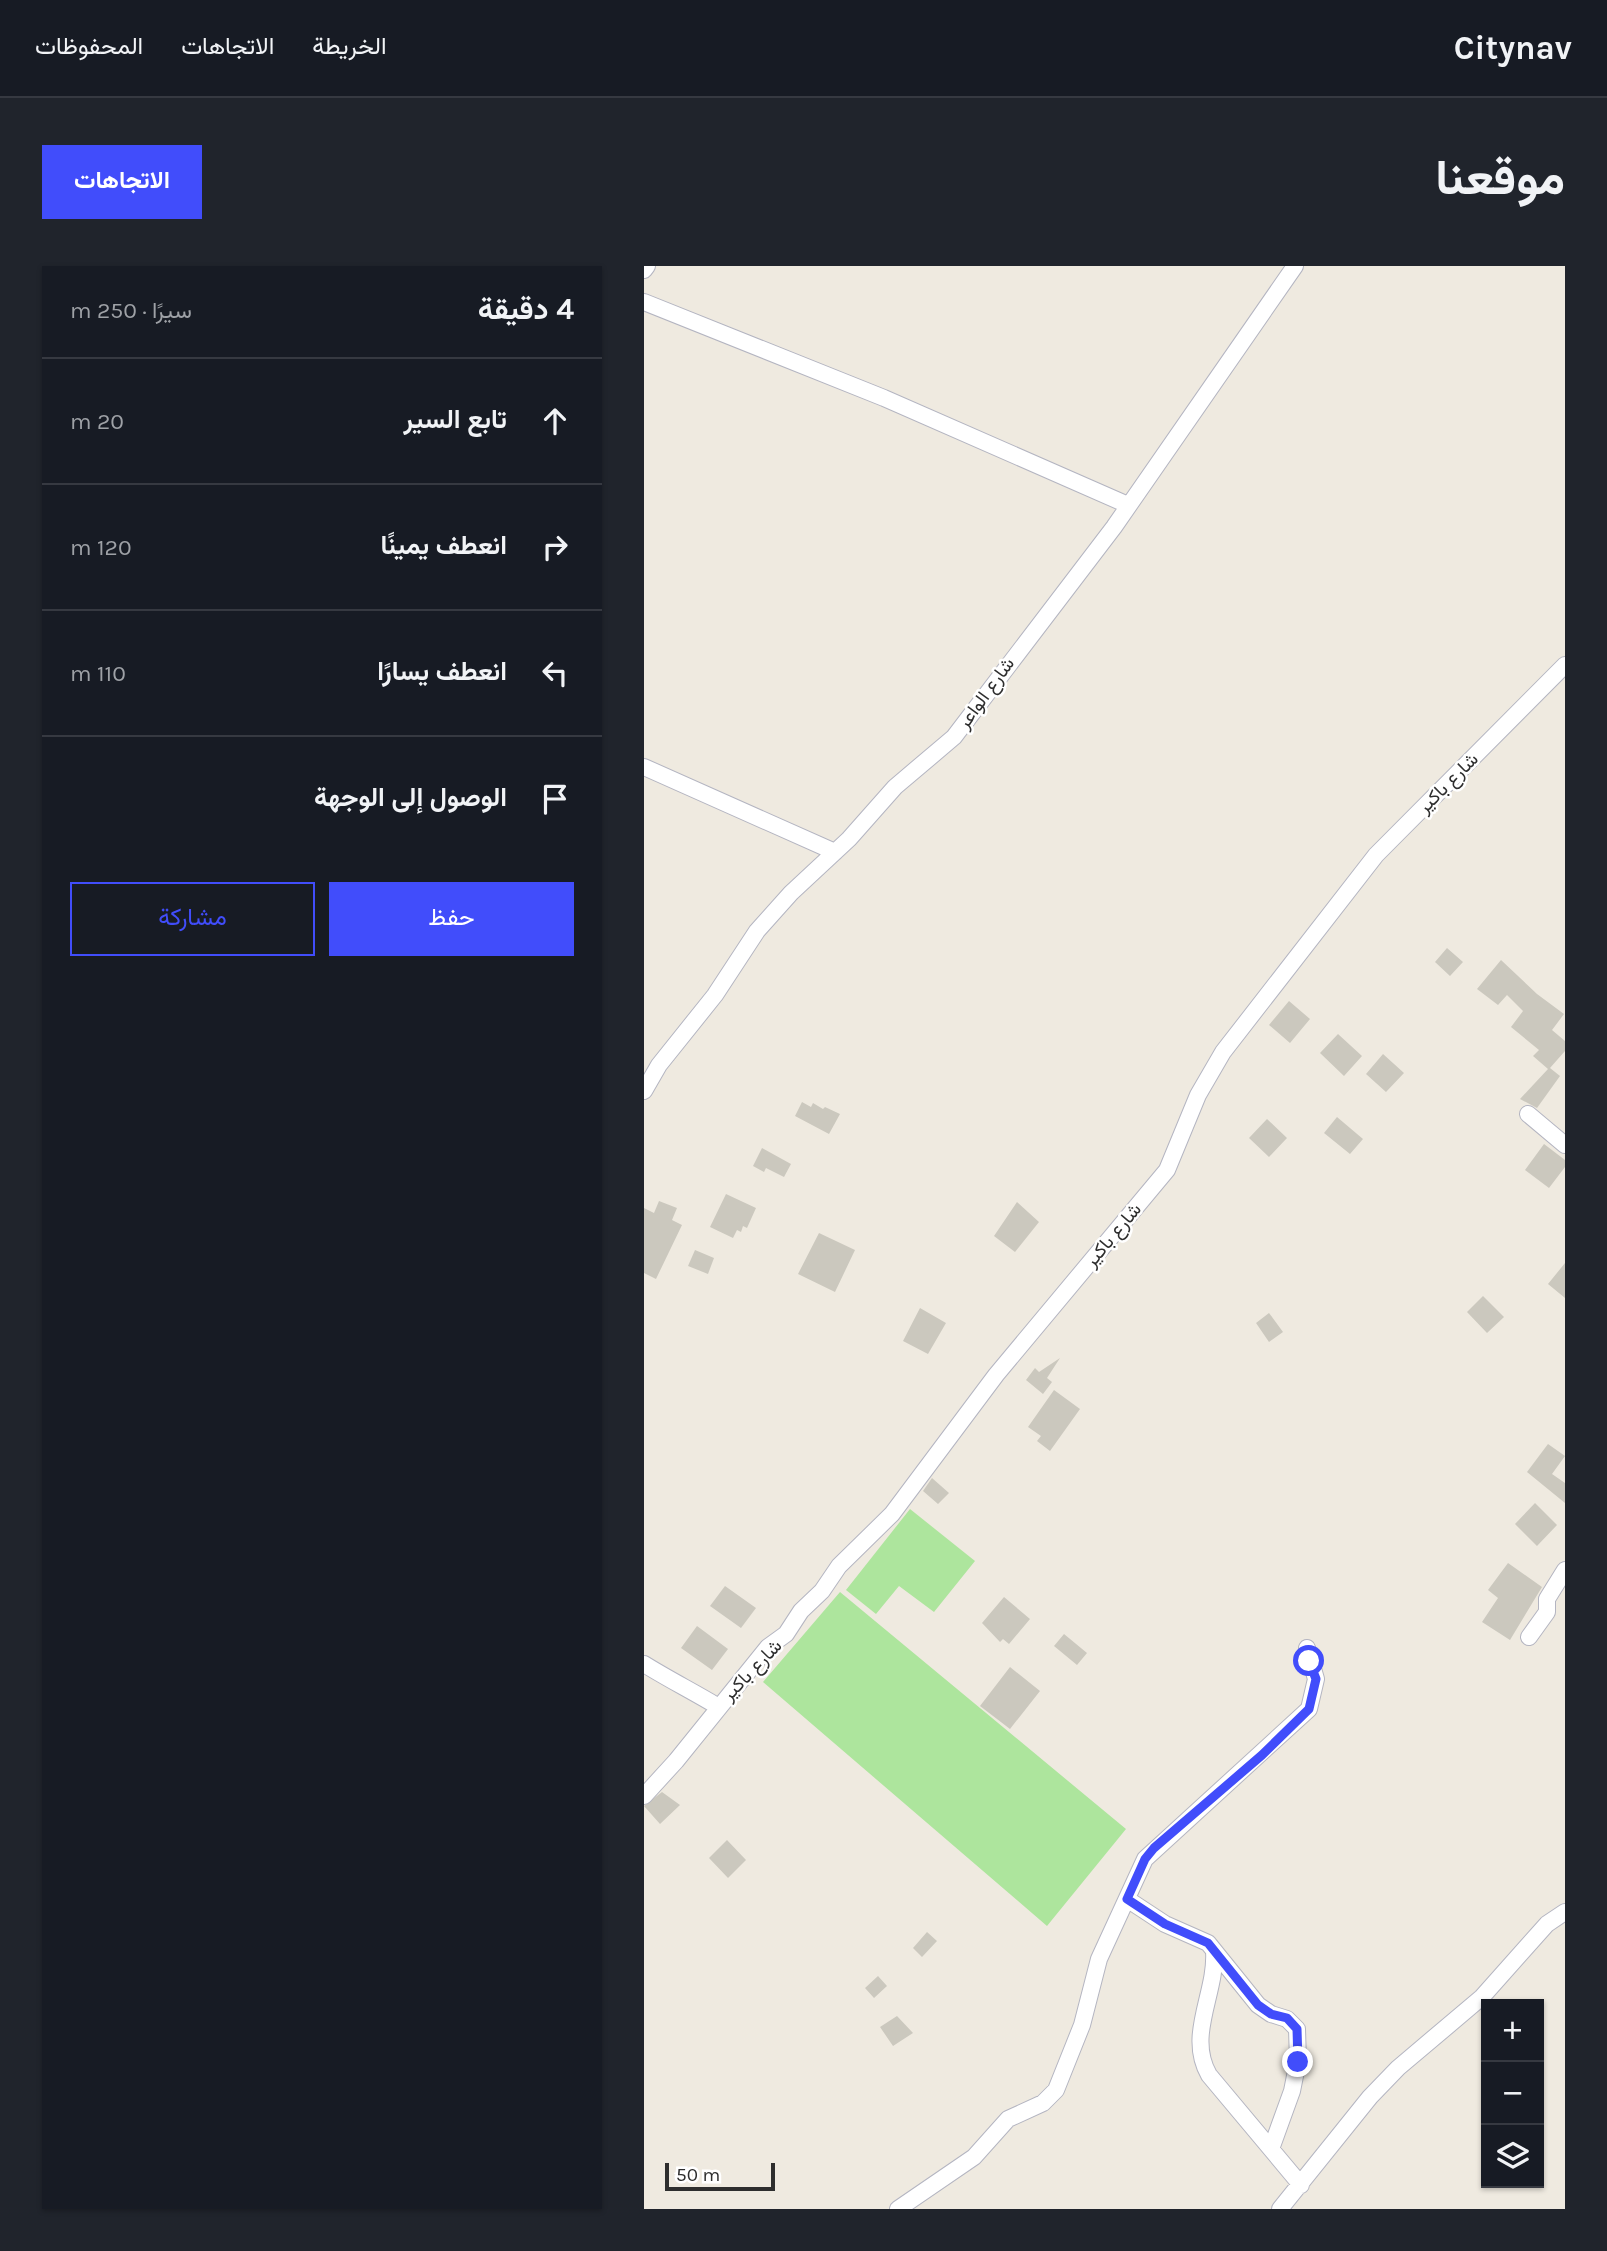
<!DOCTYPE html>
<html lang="ar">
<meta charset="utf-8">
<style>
body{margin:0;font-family:Karla,Vazirmatn,sans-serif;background:#20242c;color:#f1f3f6;direction:rtl}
.controls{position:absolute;right:21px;bottom:21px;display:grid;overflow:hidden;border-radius:0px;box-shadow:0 2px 5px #0004}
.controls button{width:63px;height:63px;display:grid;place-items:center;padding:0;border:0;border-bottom:2px solid #363941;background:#171b24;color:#f1f3f6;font:35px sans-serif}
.scale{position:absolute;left:21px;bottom:18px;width:110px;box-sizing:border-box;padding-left:7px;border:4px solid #2e2e2e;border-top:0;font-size:19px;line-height:24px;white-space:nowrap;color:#2e2e2e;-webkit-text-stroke:5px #fff;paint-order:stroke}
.stop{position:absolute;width:21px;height:21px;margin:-16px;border:5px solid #414dfb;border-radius:50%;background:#fff}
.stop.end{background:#414dfb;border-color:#fff;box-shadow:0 2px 7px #0008}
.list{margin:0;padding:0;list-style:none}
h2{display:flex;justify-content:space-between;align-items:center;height:91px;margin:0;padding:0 28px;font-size:30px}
h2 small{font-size:23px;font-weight:400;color:#9ea1a6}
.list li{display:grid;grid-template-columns:46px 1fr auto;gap:21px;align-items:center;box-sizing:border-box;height:126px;padding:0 28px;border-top:2px solid #363941}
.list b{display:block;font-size:26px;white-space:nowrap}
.list em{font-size:23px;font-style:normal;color:#9ea1a6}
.actions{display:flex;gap:14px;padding:21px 28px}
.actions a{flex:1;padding:16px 0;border:2px solid #414dfb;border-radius:0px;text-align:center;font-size:24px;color:#414dfb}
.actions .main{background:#414dfb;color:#fff}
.icon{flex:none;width:38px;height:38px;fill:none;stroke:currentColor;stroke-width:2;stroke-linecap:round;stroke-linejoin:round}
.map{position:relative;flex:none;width:921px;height:1943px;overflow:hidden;direction:ltr;border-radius:0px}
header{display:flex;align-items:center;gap:42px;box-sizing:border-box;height:98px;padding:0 35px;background:#171b24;border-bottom:2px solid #363941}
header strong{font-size:33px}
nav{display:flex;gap:38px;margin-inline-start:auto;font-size:24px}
.intro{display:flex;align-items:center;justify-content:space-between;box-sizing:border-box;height:168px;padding:0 42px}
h1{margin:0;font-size:49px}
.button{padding:18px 32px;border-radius:0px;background:#414dfb;color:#fff;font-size:24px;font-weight:700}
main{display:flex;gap:42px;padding:0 42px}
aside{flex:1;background:#171b24;border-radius:0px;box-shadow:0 2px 5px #0004}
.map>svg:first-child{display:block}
.green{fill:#ade59d}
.building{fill:#cbc8be}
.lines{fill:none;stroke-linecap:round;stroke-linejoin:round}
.street-casing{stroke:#b4b5c1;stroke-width:18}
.street{stroke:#fff;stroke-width:16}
.route{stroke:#414dfb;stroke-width:9}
.labels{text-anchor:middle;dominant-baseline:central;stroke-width:5;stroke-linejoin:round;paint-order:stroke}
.street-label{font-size:19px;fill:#2e2e2e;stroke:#fff}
</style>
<header>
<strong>Citynav</strong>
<nav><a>الخريطة</a><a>الاتجاهات</a><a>المحفوظات</a></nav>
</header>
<div class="intro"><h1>موقعنا</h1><a class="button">الاتجاهات</a></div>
<main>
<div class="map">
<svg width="921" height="1943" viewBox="0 0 921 1943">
<rect width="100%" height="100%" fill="#efeae0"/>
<path class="green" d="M 266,1243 L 331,1295 L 290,1346 L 255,1320 L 232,1348 L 202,1324 Z
M 196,1326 L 482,1563 L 403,1660 L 119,1416 Z"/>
<path class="building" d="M 803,682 L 819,696 L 806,710 L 791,696 Z
M 857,694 L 893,728 L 920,748 L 908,764 L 921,775 L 921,785 L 906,802 L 916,810 L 893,842 L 876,833 L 904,803 L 889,790 L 895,784 L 867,761 L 879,745 L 863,729 L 854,739 L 833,723 Z
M 645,735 L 666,753 L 646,777 L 625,759 Z
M 694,768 L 718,790 L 700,810 L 676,787 Z
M 739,788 L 760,807 L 742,826 L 722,808 Z
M 158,836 L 167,841 L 169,837 L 179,843 L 181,841 L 196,848 L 185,868 L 151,850 Z
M 693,851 L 719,873 L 706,888 L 680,867 Z
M 623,853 L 643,872 L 625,891 L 605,872 Z
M 900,878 L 921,894 L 921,901 L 905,922 L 881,904 Z
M 118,882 L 147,898 L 140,911 L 122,902 L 120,906 L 109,900 Z
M 82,928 L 112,942 L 103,962 L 99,960 L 97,966 L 93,964 L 89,972 L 66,961 Z
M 15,935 L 33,942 L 28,954 L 38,959 L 12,1013 L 0,1007 L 0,942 L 10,947 Z
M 373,936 L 395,956 L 371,986 L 350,970 Z
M 175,967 L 211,984 L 191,1026 L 154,1008 Z
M 51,984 L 70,992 L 64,1008 L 44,1000 Z
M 921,997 L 921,1032 L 904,1018 Z
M 839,1030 L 860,1051 L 843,1067 L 823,1046 Z
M 276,1042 L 302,1057 L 284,1088 L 259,1075 Z
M 625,1047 L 639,1066 L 625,1076 L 612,1057 Z
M 416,1092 L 403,1112 L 408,1116 L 399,1128 L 382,1114 L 391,1102 L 395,1106 Z
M 410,1124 L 436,1143 L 406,1185 L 393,1175 L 397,1170 L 384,1161 Z
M 904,1178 L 921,1190 L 908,1208 L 921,1217 L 921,1237 L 883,1206 Z
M 288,1212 L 305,1227 L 294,1238 L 279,1225 Z
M 891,1237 L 913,1259 L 893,1280 L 871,1258 Z
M 864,1297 L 898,1321 L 866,1374 L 838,1356 L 854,1332 L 844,1324 Z
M 81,1320 L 112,1342 L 97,1362 L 66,1340 Z
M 360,1331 L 386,1353 L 365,1378 L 359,1373 L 356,1376 L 338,1357 Z
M 53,1360 L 84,1383 L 68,1404 L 37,1382 Z
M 420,1368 L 443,1387 L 433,1399 L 410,1380 Z
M 366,1401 L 396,1425 L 366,1463 L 336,1440 Z
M 18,1526 L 36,1539 L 16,1558 L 0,1540 Z
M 83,1574 L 102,1594 L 84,1612 L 65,1592 Z
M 283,1666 L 293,1675 L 278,1691 L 269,1682 Z
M 234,1710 L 243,1720 L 230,1732 L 221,1722 Z
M 253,1750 L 269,1767 L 249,1780 L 236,1761 Z"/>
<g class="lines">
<defs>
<path id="street" d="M 0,4 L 3,0
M 0,36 L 240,132 L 484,239
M 0,501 L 191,586
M 0,825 L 15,799 L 71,729 L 113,665 L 147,627 L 205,573 L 251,521 L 310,471 L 470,261 L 651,0
M 884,848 L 921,879
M 885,1371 L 903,1346 L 903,1333 L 921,1304
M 0,1398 C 24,1413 48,1425 73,1440
M 0,1530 L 32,1495 L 124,1381 L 142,1368 L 157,1345 L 178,1325 L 195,1300 L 248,1248 L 352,1109 L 523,904 L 554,829 L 579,786 L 732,589 L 921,399
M 483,1633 L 521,1658 L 564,1677 L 614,1739 L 627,1748 L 643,1753 L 653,1763 L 654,1795 L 648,1825 L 627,1883
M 570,1685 C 573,1727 542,1769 565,1809 L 657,1919
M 254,1943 L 330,1891 L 364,1853 L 399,1837 L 412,1824 L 438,1759 L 455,1693 L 501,1593 L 665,1443 L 672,1413 L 663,1382
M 636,1943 L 726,1831 L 754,1802 L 838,1731 L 903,1658 L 921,1646"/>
</defs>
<use href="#street" class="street-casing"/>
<use href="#street" class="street"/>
</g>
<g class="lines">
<path class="route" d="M 654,1796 L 653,1763 L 643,1752 L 627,1748 L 614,1739 L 564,1677 L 521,1658 L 483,1633 L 501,1593 L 510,1582 L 618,1489 L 665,1443 L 672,1413 L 665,1395"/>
</g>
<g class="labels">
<g class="street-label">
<text transform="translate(342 427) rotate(-54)">شارع الواعر</text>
<text transform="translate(804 517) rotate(-45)">شارع باكير</text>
<text transform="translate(469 969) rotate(-50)">شارع باكير</text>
<text transform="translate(108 1404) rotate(-46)">شارع باكير</text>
</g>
</g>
</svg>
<div class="controls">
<button>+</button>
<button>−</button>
<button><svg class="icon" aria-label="layers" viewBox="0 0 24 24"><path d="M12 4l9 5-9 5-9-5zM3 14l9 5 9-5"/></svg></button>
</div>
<div class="scale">50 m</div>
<div class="stop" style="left:665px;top:1395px"></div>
<div class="stop end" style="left:654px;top:1796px"></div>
</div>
<aside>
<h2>4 دقيقة<small>سيرًا · 250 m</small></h2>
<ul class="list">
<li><svg class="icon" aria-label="ahead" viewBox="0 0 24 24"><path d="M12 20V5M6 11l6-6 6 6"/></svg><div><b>تابع السير</b></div><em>20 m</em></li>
<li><svg class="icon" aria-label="right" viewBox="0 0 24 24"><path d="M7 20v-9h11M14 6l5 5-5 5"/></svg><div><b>انعطف يمينًا</b></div><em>120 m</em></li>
<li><svg class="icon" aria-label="left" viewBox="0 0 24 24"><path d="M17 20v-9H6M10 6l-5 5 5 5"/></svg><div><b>انعطف يسارًا</b></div><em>110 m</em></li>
<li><svg class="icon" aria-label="arrive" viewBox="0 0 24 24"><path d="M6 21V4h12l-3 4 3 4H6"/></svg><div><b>الوصول إلى الوجهة</b></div></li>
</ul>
<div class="actions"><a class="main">حفظ</a><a>مشاركة</a></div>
</aside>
</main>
